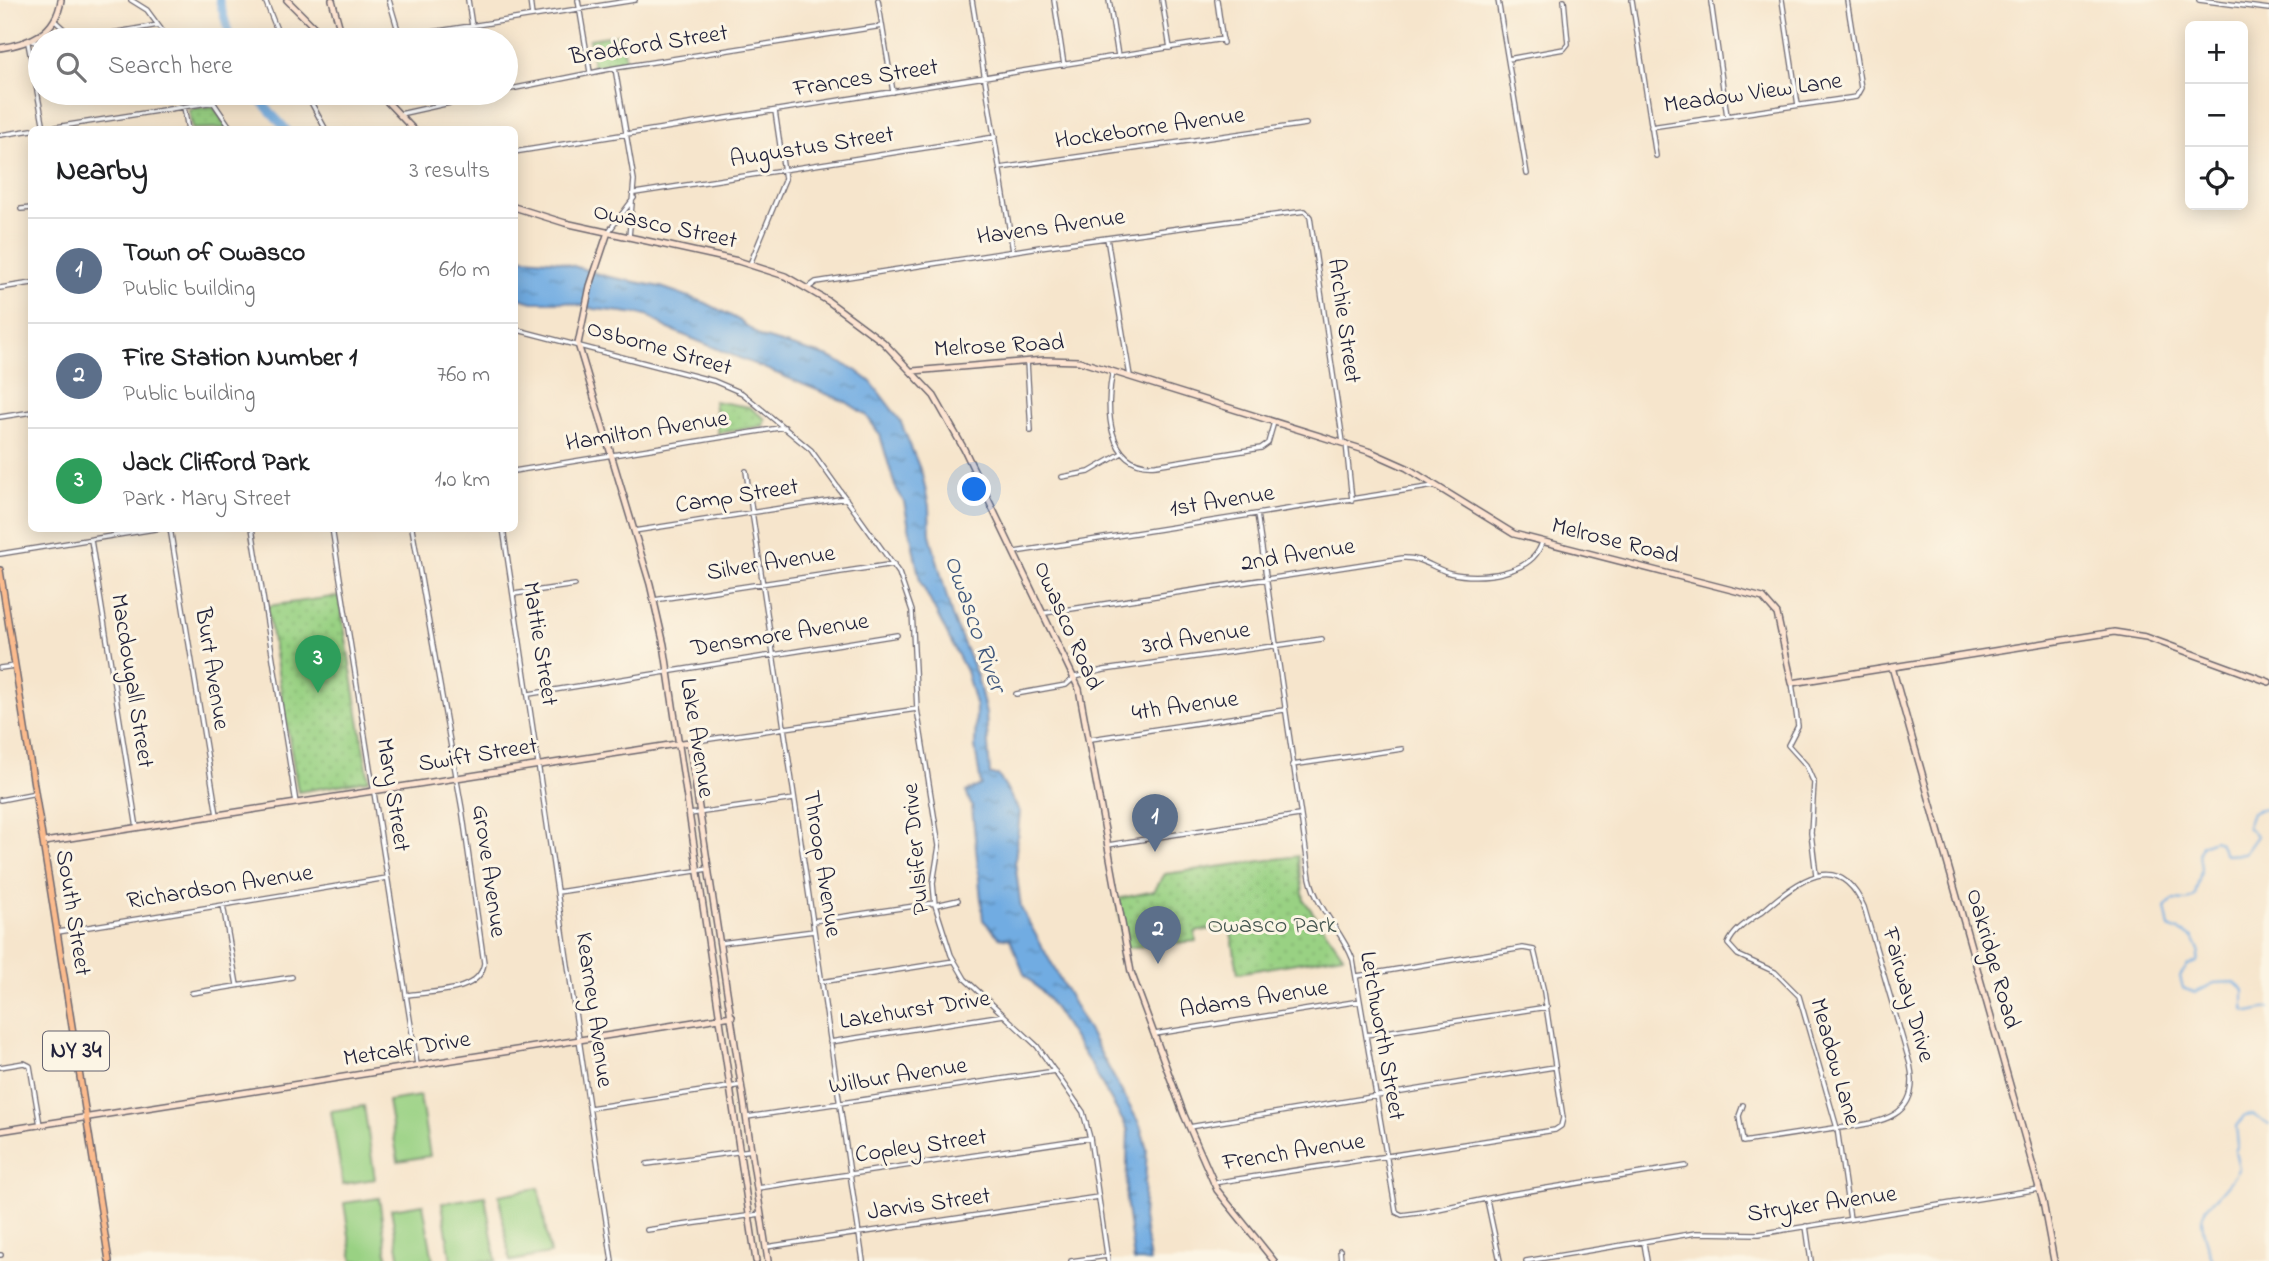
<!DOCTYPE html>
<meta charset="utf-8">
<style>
body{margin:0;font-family:"Indie Flower",sans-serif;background:#f6f6f6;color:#202124}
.controls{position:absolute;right:21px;top:21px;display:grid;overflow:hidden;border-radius:10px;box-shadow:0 4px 18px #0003}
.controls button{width:63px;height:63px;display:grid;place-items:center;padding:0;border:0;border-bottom:2px solid #e0e0e0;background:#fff;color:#202124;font:35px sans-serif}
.you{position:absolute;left:975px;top:490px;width:24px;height:24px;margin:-18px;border:5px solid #fff;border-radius:50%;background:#1a73e8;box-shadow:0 0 0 10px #1a73e833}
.badge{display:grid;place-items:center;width:46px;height:46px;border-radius:50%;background:#7c3aed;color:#fff;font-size:23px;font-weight:700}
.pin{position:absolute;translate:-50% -58px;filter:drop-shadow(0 2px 4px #0008)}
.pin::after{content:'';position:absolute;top:37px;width:24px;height:21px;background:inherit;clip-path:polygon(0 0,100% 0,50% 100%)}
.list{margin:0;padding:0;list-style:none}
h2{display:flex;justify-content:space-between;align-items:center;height:91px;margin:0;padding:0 28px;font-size:30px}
h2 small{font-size:23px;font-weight:400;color:#757577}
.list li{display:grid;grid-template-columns:46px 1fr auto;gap:21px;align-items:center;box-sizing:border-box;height:105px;padding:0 28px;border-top:2px solid #e0e0e0}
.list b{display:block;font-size:26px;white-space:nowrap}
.list p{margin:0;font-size:23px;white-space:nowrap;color:#757577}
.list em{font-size:23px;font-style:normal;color:#757577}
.icon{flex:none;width:38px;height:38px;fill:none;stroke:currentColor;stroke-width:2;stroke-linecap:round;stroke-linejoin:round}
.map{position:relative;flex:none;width:2269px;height:1261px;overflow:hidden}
.search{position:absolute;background:#fff;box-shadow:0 4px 18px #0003;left:28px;top:28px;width:490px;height:77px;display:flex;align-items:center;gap:18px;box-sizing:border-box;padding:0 24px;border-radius:38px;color:#757577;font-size:26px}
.panel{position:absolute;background:#fff;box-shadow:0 4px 18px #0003;left:28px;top:126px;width:490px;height:406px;border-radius:10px}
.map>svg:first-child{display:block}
.grass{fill:#99d183;stroke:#5e7a5f;stroke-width:2}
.park{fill:url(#park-dots);stroke:#5e7a5f;stroke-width:2}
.water{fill:url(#water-ripples);stroke:#4a678e;stroke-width:2}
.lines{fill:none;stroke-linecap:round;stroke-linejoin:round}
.stream{stroke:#71ace2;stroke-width:2}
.river{stroke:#71ace2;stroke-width:8}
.street-casing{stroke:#6c666e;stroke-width:6}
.secondary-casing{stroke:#6c666e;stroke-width:8}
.primary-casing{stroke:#6c666e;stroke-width:8}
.street{stroke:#fff;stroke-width:3.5}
.secondary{stroke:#fde4d1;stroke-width:5}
.primary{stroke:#fbbb8d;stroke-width:5}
.labels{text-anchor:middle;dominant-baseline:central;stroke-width:6;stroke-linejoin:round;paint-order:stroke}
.shield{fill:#fcf5e5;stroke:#63616e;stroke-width:2}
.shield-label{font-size:23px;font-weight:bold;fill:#22223b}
.street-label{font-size:24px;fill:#22223b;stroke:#fcf5e5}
.park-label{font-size:24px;fill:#465751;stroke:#fcf5e5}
.water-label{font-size:26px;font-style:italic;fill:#42597e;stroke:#fcf5e5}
</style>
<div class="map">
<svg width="2269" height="1261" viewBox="0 0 2269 1261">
<defs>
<pattern id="park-dots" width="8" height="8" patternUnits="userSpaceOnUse" patternTransform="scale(1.75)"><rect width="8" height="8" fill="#99d183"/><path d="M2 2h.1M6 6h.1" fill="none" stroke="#84b372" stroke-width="1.8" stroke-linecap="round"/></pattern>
<pattern id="water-ripples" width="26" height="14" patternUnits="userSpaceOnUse" patternTransform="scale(1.75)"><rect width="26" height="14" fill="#71ace2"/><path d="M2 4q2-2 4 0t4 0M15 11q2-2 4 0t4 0" fill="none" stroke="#5c8cb8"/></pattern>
</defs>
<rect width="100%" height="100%" fill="#fcf5e5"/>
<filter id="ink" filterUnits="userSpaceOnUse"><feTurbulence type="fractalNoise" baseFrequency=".0143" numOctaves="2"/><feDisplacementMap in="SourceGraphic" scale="14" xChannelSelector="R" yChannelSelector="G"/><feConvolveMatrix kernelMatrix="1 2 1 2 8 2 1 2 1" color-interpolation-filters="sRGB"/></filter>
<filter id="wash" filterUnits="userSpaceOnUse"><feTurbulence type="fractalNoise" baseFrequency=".00686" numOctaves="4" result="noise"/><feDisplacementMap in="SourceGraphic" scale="28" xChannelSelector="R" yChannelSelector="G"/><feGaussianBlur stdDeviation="1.57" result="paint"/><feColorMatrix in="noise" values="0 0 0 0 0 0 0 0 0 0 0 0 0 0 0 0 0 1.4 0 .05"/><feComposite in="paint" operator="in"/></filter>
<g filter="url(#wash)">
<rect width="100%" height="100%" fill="#f6e5cc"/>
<path class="grass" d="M 420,1096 L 430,1156 L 398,1161 L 388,1101 Z
M 364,1106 L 375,1179 L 343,1184 L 331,1111 Z
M 539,1188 L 550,1254 L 510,1261 L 499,1195 Z
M 485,1196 L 496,1261 L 451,1261 L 442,1203 Z
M 379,1198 L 388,1261 L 353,1261 L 344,1203 Z
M 423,1204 L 433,1261 L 400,1261 L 391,1209 Z"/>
<path class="park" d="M 621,34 L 626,61 L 593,67 L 589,39 Z
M 213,106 L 228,128 L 192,129 L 189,109 Z
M 714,401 L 749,407 L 765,419 L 763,426 L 718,433 Z
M 339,596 L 369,780 L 298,792 L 267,606 Z
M 1298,856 L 1304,900 L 1343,955 L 1238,973 L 1230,926 L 1195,932 L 1196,941 L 1125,948 L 1117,899 L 1154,891 L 1165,874 Z"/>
<path class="water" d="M 514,257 L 558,261 L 605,276 L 661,287 L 706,303 L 739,320 L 761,337 L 829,357 L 854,369 L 871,382 L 900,420 L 922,474 L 929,506 L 930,534 L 952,616 L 977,676 L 986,714 L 990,775 L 998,775 L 1020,812 L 1015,862 L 1021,908 L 1140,1125 L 1147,1149 L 1143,1218 L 1150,1261 L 1134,1261 L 1126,1200 L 1128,1130 L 1091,1065 L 1046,996 L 1024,974 L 1010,939 L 999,937 L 983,920 L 972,807 L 966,792 L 981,785 L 975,747 L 976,707 L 966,671 L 920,581 L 904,502 L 895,486 L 880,435 L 866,415 L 846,402 L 669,329 L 647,315 L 595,309 L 567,302 L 533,302 L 515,297 Z"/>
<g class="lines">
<path class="stream" d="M 2269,810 L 2260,809 L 2252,813 L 2247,827 L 2257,836 L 2244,854 L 2225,855 L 2219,842 L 2214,840 L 2202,845 C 2197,854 2200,859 2201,868 C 2201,876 2196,887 2195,896 L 2187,901 L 2172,900 L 2165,908 L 2169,927 L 2193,937 L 2199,950 L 2197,962 L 2188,965 L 2180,976 L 2183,988 L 2195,993 L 2214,983 L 2235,982 L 2244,990 L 2244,1010 L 2249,1012 L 2269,1008
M 2213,1261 C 2188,1195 2210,1218 2239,1168 L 2235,1151 L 2238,1145 L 2236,1126 L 2245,1116 L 2253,1115 L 2269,1125"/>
<path class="river" d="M 219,0 L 231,40
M 253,93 L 287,130"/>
</g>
</g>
<g filter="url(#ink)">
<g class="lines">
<defs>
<path id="street" d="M 131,0 L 147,10 L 169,40
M 265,0 L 281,40
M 389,0 L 400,37
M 468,0 L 472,26
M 530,0 L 532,16
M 578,0 L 590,72
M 878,0 L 893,92
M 972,0 L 1013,251
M 1054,0 L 1064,65
M 1109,0 L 1118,56
M 1162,0 L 1170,48
M 1217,0 L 1223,43
M 1498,0 L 1527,174
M 1632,0 L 1656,156
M 1782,0 L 1798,105
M 2199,0 L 2269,9
M 1711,2 L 1727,116
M 55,21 L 67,32 L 79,37
M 72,40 L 158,25
M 381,40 L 635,0
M 32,41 L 40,44
M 28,43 L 44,128
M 1508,59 L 1564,49 L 1568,44 L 1564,0
M 615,68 L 634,180 L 629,237
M 506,90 L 615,68 L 882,26
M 207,93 L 232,130
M 306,93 L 326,130
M 184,107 L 188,130
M 400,114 L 495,93
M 1651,127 L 1856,97 L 1861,88 L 1847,0
M 37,130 L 214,102
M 0,135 L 32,130
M 514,152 L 1223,39
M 1000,168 L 1306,124
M 635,193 L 995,137
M 21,209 L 32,208
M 609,231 L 634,198
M 1107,238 L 1130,376
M 750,264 L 785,179 L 775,111
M 0,288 L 32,283
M 808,288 L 816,282 L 1040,247 L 1305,211 L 1310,217 L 1343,442
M 514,329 L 714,381 L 742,393 L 811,450 L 899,573 L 912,611 L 917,709 L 939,846 L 933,883 L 935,905 L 951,955 L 965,979 L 1037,1046 L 1083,1112 L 1090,1138 L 1108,1261
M 1027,362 L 1031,431
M 1113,371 C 1105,405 1106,470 1156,465 L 1261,448 L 1268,443 L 1274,422
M 0,417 L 32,412
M 1346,443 L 1352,500
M 514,471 L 785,427
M 746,471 L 863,1261
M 1062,477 L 1089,472 L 1122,453
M 1257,514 L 1310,878 C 1317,910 1342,930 1353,960 L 1396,1212 L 1402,1215 L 1424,1212 L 1504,1195 L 1686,1166
M 170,528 L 217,815
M 252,528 L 296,803
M 332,528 L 417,1064
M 503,528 L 612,1261
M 634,531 L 846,498
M 91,540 L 137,828
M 1015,552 L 1434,486
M 0,554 L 161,528
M 514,594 L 575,585
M 654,600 L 894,564
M 1045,613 L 1403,558 C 1421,557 1433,568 1450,573 C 1479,580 1533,575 1542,542
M 0,668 L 15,666
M 1792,683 L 1798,726 L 1788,745 L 1806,765 L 1814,783 L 1811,833 L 1816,875
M 529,694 L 897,635
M 1016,694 L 1066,685 L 1075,677 L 1104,670 L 1322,639
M 1091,739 L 1284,710
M 689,742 L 917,709
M 1292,765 L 1402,749
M 0,800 L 36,793
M 690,814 L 794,799
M 1108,845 L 1299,815
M 558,892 L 708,869
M 223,905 L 237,985
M 936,905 L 958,900
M 813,921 L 935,903
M 58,932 L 387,878
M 721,943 L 814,931
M 821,982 L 954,961
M 192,993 L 292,977
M 406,995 C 431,991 480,994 484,963 L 462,809 L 412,528
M 1155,1034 L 1360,1001
M 1366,1035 L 1547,1007
M 830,1042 L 1004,1015
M 0,1067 L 24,1063 L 30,1066 L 40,1125
M 1743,1105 L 1739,1116 L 1743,1142 L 1834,1128 L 1839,1128 C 1880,1123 1922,1118 1910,1064 L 1864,907 C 1838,848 1797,882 1764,910 C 1752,919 1734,929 1728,944 L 1738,955 L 1775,972 L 1799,996 L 1837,1128 L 1850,1219
M 590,1108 L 742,1085
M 747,1117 L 1055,1071
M 1189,1127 L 1554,1067
M 647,1164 L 752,1150
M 1213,1183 L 1555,1130 L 1561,1126 L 1563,1118 L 1544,992 L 1534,950 L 1523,948 L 1357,976
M 758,1188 L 1090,1138
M 1487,1200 L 1500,1261
M 1806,1226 L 1811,1261
M 647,1230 L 761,1214
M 1644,1243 L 1647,1261
M 766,1247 L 1098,1197
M 1340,1250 L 1341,1261
M 0,1255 L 1,1255
M 1071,1261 L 1107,1256
M 1526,1261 L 1696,1233 L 1759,1234 L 2039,1189"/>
<path id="secondary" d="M 287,0 L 327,40
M 332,0 L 343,40
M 0,48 C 30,43 56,34 61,0
M 379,93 L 414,130
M 514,207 L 565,223 L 738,261 L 785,276 L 828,301 L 883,342 L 934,396 L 964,449 L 1079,689 L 1131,972 L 1184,1115 L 1217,1190 L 1274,1261
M 608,232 L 590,286 L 578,344 L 650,584 L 664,645 L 756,1261
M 913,371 L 1045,360 L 1079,361 L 1371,452 L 1407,468 L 1514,534 L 1763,598 L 1777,614 L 1792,683 L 2114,632 L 2146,637 L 2269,682
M 1892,667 L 2043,1202 L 2054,1261
M 44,842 L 689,742 L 768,1261
M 0,1131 L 732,1016"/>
<path id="primary" d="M 0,570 L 109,1261"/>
</defs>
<use href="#street" class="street-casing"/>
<use href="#secondary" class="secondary-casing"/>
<use href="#primary" class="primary-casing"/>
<use href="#street" class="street"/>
<use href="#secondary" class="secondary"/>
<use href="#primary" class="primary"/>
</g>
</g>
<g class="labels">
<rect class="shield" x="43" y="1031.5" width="66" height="39" rx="5"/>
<g class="shield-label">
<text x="76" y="1051">NY 34</text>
</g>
<g class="street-label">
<text transform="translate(649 46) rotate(-9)">Bradford Street</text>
<text transform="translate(866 79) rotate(-9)">Frances Street</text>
<text transform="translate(1753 94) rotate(-8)">Meadow View Lane</text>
<text transform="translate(1150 129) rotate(-8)">Hockeborne Avenue</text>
<text transform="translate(812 148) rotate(-9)">Augustus Street</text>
<text transform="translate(665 227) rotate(12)">Owasco Street</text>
<text transform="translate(1051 228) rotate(-8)">Havens Avenue</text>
<text transform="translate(1343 321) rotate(82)">Archie Street</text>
<text transform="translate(999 347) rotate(-3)">Melrose Road</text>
<text transform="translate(659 349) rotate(16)">Osborne Street</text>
<text transform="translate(647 432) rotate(-9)">Hamilton Avenue</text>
<text transform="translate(737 497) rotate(-9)">Camp Street</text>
<text transform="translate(1222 502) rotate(-9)">1st Avenue</text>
<text transform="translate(1615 542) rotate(14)">Melrose Road</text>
<text transform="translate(1298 556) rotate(-9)">2nd Avenue</text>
<text transform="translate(771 564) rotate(-9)">Silver Avenue</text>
<text transform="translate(1067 626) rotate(66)">Owasco Road</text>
<text transform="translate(780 636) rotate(-9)">Densmore Avenue</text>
<text transform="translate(1196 639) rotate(-9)">3rd Avenue</text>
<text transform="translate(539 644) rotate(81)">Mattie Street</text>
<text transform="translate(211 669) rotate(81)">Burt Avenue</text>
<text transform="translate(131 681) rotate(81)">Macdougall Street</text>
<text transform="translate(1185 707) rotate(-8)">4th Avenue</text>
<text transform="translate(696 738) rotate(81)">Lake Avenue</text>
<text transform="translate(478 756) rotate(-9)">Swift Street</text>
<text transform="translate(392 795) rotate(81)">Mary Street</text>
<text transform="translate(917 849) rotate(-95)">Pulsifer Drive</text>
<text transform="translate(821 864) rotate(81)">Throop Avenue</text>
<text transform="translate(488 871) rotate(82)">Grove Avenue</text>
<text transform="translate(220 888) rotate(-9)">Richardson Avenue</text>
<text transform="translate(72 913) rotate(81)">South Street</text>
<text transform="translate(1992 959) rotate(74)">Oakridge Road</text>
<text transform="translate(1907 995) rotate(74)">Fairway Drive</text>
<text transform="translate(1254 1000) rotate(-9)">Adams Avenue</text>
<text transform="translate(593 1010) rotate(82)">Kearney Avenue</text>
<text transform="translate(915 1011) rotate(-9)">Lakehurst Drive</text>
<text transform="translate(1381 1036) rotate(80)">Letchworth Street</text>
<text transform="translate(407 1050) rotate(-9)">Metcalf Drive</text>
<text transform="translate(1834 1062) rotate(74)">Meadow Lane</text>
<text transform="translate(898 1077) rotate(-9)">Wilbur Avenue</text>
<text transform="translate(921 1147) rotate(-8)">Copley Street</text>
<text transform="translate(1294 1153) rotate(-9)">French Avenue</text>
<text transform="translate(929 1205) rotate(-8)">Jarvis Street</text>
<text transform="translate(1822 1205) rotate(-8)">Stryker Avenue</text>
</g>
<g class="park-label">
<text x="1272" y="926">Owasco Park</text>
</g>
<g class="water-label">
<text transform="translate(974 624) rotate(71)">Owasco River</text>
</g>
</g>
</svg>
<div class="controls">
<button>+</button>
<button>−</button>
<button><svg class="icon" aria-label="locate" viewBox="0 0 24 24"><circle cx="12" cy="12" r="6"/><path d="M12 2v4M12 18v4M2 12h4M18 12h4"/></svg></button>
</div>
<div class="you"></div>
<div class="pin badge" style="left:1155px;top:852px;background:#5c6f8a">1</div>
<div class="pin badge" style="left:1158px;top:964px;background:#5c6f8a">2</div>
<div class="pin badge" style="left:318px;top:693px;background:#2e9e5b">3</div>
<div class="search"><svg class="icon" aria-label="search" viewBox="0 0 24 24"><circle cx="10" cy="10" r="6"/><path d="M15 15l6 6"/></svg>Search here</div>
<section class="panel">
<h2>Nearby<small>3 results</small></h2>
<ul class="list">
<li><span class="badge" style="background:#5c6f8a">1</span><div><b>Town of Owasco</b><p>Public building</p></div><em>610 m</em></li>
<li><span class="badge" style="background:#5c6f8a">2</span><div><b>Fire Station Number 1</b><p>Public building</p></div><em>760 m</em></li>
<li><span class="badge" style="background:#2e9e5b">3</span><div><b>Jack Clifford Park</b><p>Park · Mary Street</p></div><em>1.0 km</em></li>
</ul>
</section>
</div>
